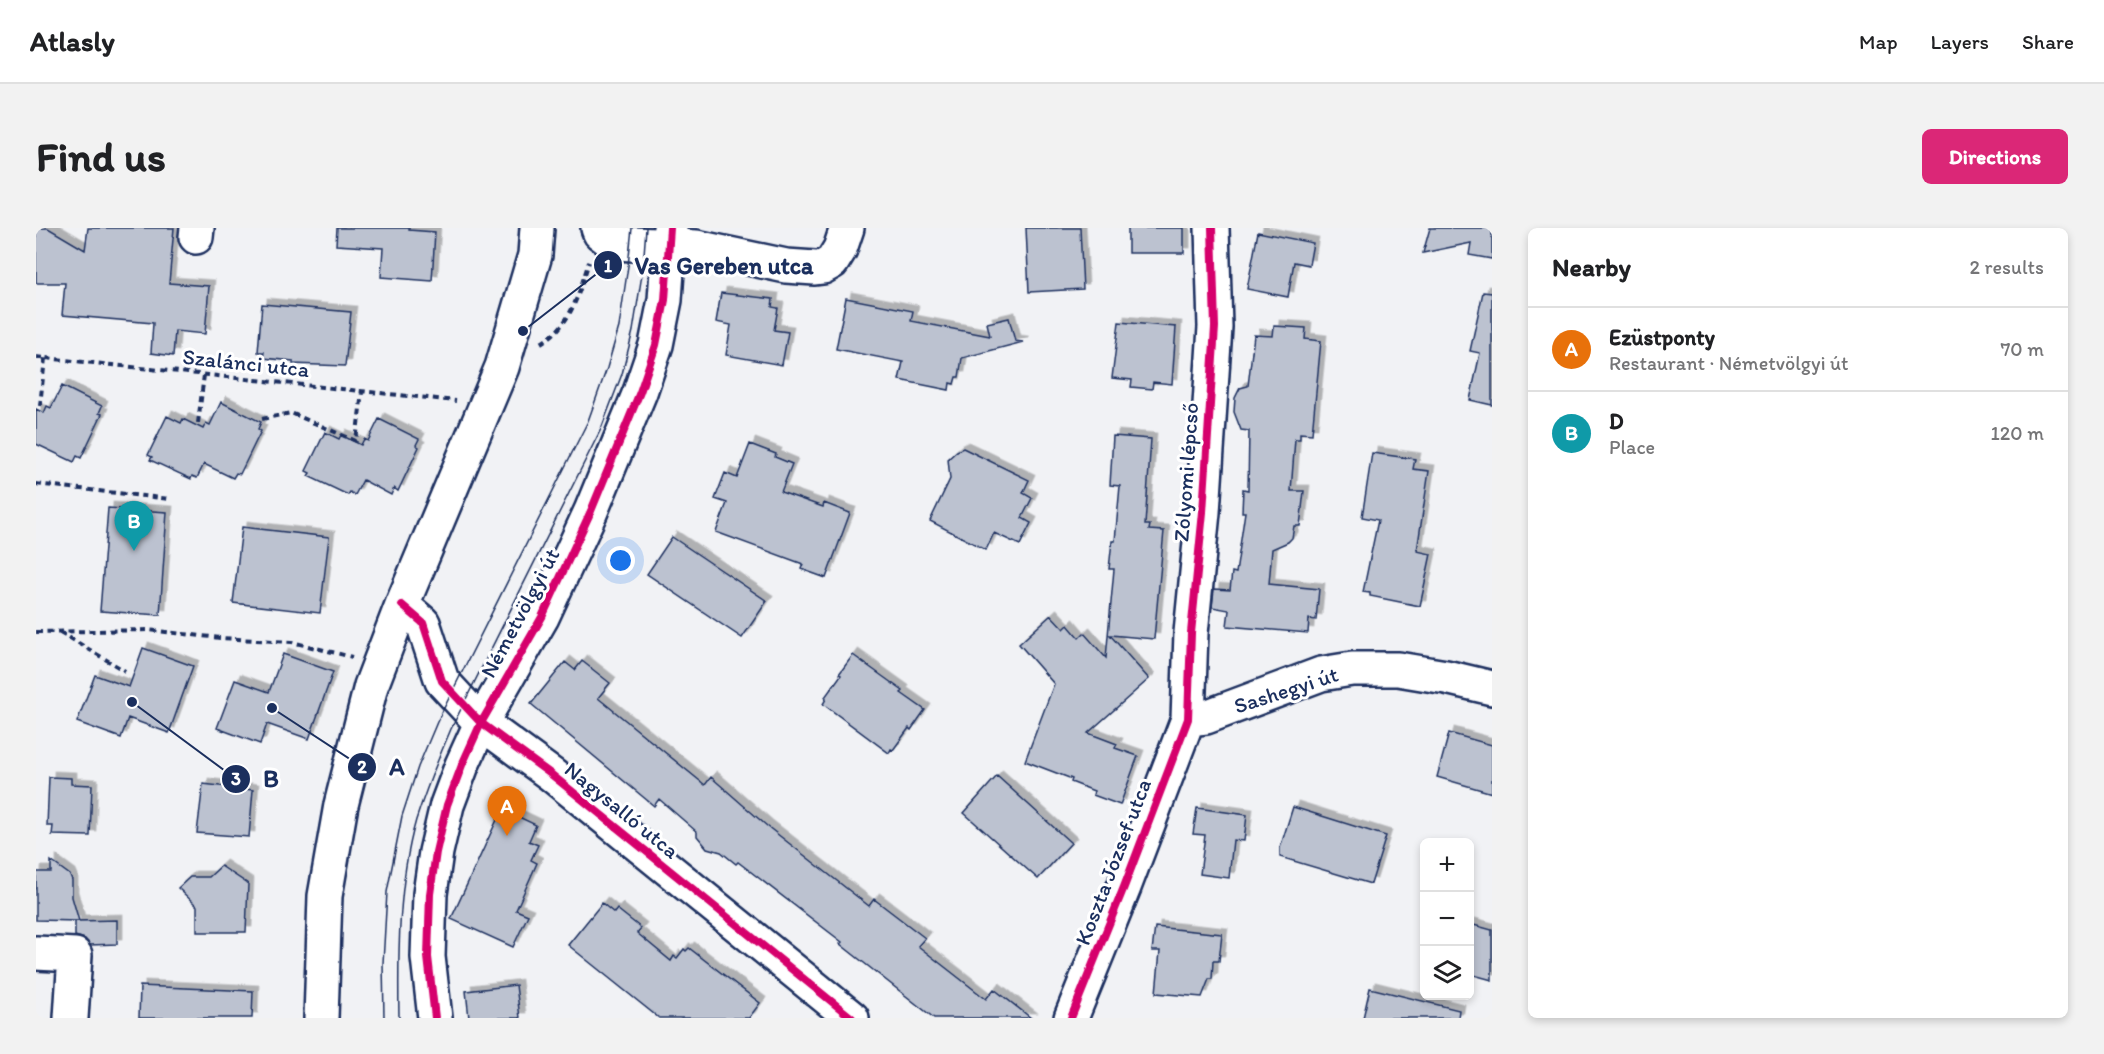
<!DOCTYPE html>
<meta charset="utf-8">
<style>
body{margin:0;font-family:Itim,sans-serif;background:#f2f2f2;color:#202124}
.controls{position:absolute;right:18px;bottom:18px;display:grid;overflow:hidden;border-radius:9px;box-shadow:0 3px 9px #0003}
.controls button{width:54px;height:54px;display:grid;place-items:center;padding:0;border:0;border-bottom:2px solid #e0e0e0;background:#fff;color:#202124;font:30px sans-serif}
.you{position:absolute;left:585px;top:333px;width:21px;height:21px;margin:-15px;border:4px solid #fff;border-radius:50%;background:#1a73e8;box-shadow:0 0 0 9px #1a73e833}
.badge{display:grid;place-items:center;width:39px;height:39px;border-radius:50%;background:#db2777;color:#fff;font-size:20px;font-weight:700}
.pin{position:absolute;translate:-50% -50px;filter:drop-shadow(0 2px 3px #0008)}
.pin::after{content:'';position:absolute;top:32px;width:21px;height:18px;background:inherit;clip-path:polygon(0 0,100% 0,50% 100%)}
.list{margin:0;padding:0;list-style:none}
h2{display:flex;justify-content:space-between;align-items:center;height:78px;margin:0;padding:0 24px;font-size:26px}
h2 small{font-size:20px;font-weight:400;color:#757577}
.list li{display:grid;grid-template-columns:39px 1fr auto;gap:18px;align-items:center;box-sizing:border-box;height:84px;padding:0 24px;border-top:2px solid #e0e0e0}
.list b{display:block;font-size:22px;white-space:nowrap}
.list p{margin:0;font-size:20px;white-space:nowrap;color:#757577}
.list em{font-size:20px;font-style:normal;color:#757577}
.icon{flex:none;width:33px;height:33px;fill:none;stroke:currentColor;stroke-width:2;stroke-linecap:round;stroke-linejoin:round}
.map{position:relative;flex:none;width:1456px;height:790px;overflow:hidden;border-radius:9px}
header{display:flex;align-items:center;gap:36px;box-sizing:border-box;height:84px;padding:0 30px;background:#fff;border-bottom:2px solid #e0e0e0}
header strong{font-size:28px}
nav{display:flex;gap:33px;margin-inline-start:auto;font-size:21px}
.intro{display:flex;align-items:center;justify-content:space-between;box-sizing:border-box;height:144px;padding:0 36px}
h1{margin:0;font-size:42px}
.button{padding:15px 27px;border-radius:9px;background:#db2777;color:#fff;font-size:21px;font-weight:700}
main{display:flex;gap:36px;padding:0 36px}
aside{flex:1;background:#fff;border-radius:9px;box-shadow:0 3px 9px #0003}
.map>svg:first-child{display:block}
.building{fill:#bcc2d0;stroke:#1b2f5e;stroke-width:1.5;filter:url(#shadow)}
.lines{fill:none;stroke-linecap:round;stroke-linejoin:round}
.minor-casing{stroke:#1b2f5e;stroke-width:38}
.path{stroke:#1b2f5e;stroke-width:4;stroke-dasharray:6 4.5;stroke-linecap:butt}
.minor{stroke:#fff;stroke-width:33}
.tram{stroke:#1b2f5e;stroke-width:1.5}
.cycleway-casing{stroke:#fff;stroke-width:11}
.cycleway{stroke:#d6006c;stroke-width:8}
.labels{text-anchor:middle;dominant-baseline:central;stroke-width:6;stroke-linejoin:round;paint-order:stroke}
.street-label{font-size:22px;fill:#1b2f5e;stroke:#fff}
.leader{fill:none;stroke:#1b2f5e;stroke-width:2}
.callout-dot{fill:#1b2f5e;stroke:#fff;stroke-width:2}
.mark-label{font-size:18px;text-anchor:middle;font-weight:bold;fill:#fff}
.callout-label{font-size:24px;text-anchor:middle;font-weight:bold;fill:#1b2f5e;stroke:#fff;stroke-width:6;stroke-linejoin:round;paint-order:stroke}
</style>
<header>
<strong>Atlasly</strong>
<nav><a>Map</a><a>Layers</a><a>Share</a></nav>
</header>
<div class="intro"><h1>Find us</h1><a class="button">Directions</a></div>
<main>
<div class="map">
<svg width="1456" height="790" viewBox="0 0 1456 790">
<defs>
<filter id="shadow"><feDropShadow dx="5.5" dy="-5.5" stdDeviation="0" flood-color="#0004"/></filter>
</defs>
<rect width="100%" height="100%" fill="#f1f2f5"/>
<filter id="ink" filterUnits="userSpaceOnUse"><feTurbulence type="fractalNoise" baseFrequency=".0167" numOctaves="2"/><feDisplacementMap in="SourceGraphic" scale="12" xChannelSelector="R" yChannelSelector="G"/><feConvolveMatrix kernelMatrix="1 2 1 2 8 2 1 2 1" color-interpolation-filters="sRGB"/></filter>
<g filter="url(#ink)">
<path class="building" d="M 0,0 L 12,0 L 49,22 L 52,0 L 138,0 L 133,55 L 173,58 L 169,106 L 139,103 L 137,128 L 115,125 L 117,95 L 26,87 L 29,55 L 0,55 Z
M 301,0 L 373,0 L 373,2 L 399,4 L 396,53 L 345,49 L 347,20 L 300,17 Z
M 990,0 L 1044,0 L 1047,61 L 993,64 Z
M 1092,0 L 1148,0 L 1148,25 L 1092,25 Z
M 1394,0 L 1456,0 L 1456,31 L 1433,27 L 1435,15 L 1387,25 Z
M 1222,4 L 1277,15 L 1273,37 L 1258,34 L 1252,69 L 1211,61 Z
M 1447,64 L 1456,65 L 1456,177 L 1434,172 L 1444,125 L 1434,123 Z
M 685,65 L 737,71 L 736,79 L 742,80 L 738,102 L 752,104 L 746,137 L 690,127 L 695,97 L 680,94 Z
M 810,70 L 877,83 L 875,93 L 954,108 L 951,95 L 973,90 L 979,113 L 987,114 L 926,130 L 923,149 L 920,149 L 918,156 L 914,155 L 913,162 L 863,152 L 867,134 L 800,121 Z
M 226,76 L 315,84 L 309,138 L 257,136 L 257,133 L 227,130 L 228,124 L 222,124 Z
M 1083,94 L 1140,99 L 1136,156 L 1117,154 L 1116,161 L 1095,159 L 1096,152 L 1076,150 Z
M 1238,98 L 1270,100 L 1269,111 L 1285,113 L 1276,206 L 1264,205 L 1264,211 L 1259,211 L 1255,263 L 1268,263 L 1264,298 L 1258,298 L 1256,310 L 1252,314 L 1236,321 L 1233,356 L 1283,361 L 1280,392 L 1273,391 L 1272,405 L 1191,398 L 1193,382 L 1176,379 L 1178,361 L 1194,362 L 1196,344 L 1200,345 L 1209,284 L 1206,284 L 1207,261 L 1212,262 L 1213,203 L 1205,202 L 1198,184 L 1199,170 L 1204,160 L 1212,158 L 1218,107 L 1237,108 Z
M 26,158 L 66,178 L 63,185 L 66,186 L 45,230 L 41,228 L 38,234 L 0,216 L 0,181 L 8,185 L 11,178 L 15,180 Z
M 185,174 L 225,194 L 222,201 L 225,203 L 204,246 L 200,245 L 197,250 L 168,236 L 161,250 L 156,248 L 155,251 L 114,232 L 116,229 L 112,227 L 131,188 L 145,195 L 147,191 L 167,201 L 170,195 L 174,197 Z
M 343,191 L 383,211 L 380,217 L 383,219 L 362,263 L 358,260 L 355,267 L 327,252 L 319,267 L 314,264 L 312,267 L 272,248 L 274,245 L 270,243 L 289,204 L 303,211 L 305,207 L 325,217 L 328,211 L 332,213 Z
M 1077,208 L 1115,211 L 1109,297 L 1114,297 L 1113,302 L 1128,303 L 1118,411 L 1074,407 L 1113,451 L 1052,505 L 1081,516 L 1079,520 L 1102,528 L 1084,577 L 1057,567 L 1058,563 L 1035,554 L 1036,551 L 989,533 L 1018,456 L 983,416 L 1015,387 L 1028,401 L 1032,397 L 1043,410 L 1048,405 L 1070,430 L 1078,341 L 1073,341 L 1076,313 L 1079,313 L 1084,258 L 1074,257 Z
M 714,216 L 740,226 L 739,229 L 756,236 L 745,264 L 787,279 L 788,275 L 814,285 L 790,350 L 765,341 L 767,336 L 680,304 L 691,275 L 679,271 L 689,245 L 701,250 Z
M 927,220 L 993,252 L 987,265 L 996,270 L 986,290 L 995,295 L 984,317 L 958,305 L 950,322 L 894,293 L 914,251 L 912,231 L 921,223 Z
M 1336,225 L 1379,231 L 1377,241 L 1393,243 L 1381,323 L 1395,326 L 1384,378 L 1334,368 L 1334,365 L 1327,364 L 1342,292 L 1326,289 Z
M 72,280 L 131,284 L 124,387 L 64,383 Z
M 206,299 L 293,309 L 284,385 L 197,375 Z
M 636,309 L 731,373 L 706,410 L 611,346 Z
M 107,420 L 157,438 L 133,505 L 92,490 L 85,510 L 41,494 L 59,447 L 93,459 Z
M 247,426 L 297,444 L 273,511 L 231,496 L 224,516 L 181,500 L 199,452 L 233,464 Z
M 817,427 L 867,463 L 865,465 L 889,482 L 875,502 L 873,500 L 857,522 L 855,521 L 853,525 L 787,476 L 790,471 L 789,469 L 805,447 L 803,446 Z
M 546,433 L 574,455 L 562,470 L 669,557 L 675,549 L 731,598 L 833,678 L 838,671 L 889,710 L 882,718 L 950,771 L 958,761 L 995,790 L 898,790 L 804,716 L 806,714 L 702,634 L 700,636 L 685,624 L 671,620 L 661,608 L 661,604 L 623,571 L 618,578 L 495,476 L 529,434 L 539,442 Z
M 1413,505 L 1456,517 L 1456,565 L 1401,549 Z
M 961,548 L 1035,615 L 1002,651 L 928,585 Z
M 13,549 L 35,550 L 35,556 L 56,557 L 54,608 L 16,607 L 17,598 L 11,598 Z
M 167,556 L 217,562 L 213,609 L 161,605 Z
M 1257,579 L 1350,608 L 1335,656 L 1244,629 L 1244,620 Z
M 1161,580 L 1211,587 L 1208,613 L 1197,612 L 1193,650 L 1164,646 L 1169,607 L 1157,606 Z
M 466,581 L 500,597 L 493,613 L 502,617 L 495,632 L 501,635 L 480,682 L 492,687 L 477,719 L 415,691 Z
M 15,633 L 34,647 L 36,652 L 36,669 L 43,693 L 0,692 L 0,644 L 15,644 Z
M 185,638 L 212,656 L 210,704 L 161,704 L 161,678 L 142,660 L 154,649 L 173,649 Z
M 566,675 L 578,685 L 581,681 L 605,700 L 601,705 L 635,733 L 638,728 L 641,730 L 648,721 L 650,723 L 653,720 L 724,775 L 713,790 L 623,790 L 532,717 Z
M 81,692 L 81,716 L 54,717 L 49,711 L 39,708 L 39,693 Z
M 1434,696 L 1456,702 L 1456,752 L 1434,746 Z
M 1119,699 L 1186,706 L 1183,733 L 1177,733 L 1176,751 L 1173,751 L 1166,769 L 1120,765 L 1124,723 L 1116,723 Z
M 480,757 L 484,790 L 433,790 L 430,763 Z
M 104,758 L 217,763 L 216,790 L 103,790 Z
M 1334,760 L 1423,782 L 1422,790 L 1327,790 Z"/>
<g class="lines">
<defs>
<path id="minor" d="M 562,0 L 564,5 L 577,15 L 660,19 L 750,38 L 779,40 L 787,39 L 796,34 L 804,21 L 811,0
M 160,9 L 161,0
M 366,377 L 387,395 L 406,453 L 445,495 L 516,547 L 816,790
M 1152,491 L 1170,489 L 1285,446 L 1316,441 L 1362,441 L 1410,449 L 1456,460
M 0,725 L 39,727 L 35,790
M 285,790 L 289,668 L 305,577 L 335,458 L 366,377 L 466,139 L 499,27 L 501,0
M 399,790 L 392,729 L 394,666 L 400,624 L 411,577 L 426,537 L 445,495 L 506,389 L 555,283 L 604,164 L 620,117 L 629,72 L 634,0
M 1035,790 L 1088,659 L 1152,491 L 1155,405 L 1167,284 L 1179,99 L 1176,0"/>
</defs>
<use href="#minor" class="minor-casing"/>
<path class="path" d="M 505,115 C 536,97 542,66 553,34
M 0,129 L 420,173
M 4,178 L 9,130
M 226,191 L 255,185 L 320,213 L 326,164
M 162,195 L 168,147
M 0,256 L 134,271
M 0,404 L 112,402 L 184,410 L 256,414 L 316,429
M 24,404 L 89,443"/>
<use href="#minor" class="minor"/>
<path class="tram" d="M 348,790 L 347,735 L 351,664 L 366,588 L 382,539 L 401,494 L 552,193 L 571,140 L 583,99 L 592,38 L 596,0
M 363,790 C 362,725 362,655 380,592 C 390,561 402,531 415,501 L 565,201 L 586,146 L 597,103 L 607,40 L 610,0"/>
<defs>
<path id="cycleway" d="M 366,377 L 387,395 L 406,453 L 445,495 L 516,547 L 816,790
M 399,790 L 392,729 L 394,666 L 400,624 L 411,577 L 426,537 L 445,495 L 506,389 L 555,283 L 604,164 L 620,117 L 629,72 L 634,0
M 1035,790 L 1088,659 L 1152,491 L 1155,405 L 1167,284 L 1179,99 L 1176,0"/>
</defs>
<use href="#cycleway" class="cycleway-casing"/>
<use href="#cycleway" class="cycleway"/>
</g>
</g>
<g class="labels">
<g class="street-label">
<text transform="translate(210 135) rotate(6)">Szalánci utca</text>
<text transform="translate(1150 244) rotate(-86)">Zólyomi lépcső</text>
<text transform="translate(484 385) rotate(-62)">Németvölgyi út</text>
<text transform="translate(1250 462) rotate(-18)">Sashegyi út</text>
<text transform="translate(586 582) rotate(39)">Nagysalló utca</text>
<text transform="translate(1077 634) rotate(-69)">Koszta József utca</text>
</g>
</g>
<path class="leader" d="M487 103L572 37M236 480L326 539M96 474L200 551"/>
<g class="callout-dot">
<circle cx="487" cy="103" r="6"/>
<circle cx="236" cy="480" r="6"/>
<circle cx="96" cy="474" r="6"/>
<circle cx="572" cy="37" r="15"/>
<circle cx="326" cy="539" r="15"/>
<circle cx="200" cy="551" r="15"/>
</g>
<g class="mark-label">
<text x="572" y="44">1</text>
<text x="326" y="545">2</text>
<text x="200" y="557">3</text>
</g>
<g class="callout-label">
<text x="688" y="46">Vas Gereben utca</text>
<text x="361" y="547">A</text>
<text x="235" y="559">B</text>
</g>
</svg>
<div class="controls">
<button>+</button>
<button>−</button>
<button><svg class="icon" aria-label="layers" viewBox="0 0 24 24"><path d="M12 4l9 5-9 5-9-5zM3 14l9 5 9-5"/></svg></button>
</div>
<div class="you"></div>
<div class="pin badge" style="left:471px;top:608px;background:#e8710a">A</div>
<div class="pin badge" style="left:98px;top:323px;background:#0f9aa8">B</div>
</div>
<aside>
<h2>Nearby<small>2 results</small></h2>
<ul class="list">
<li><span class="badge" style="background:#e8710a">A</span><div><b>Ezüstponty</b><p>Restaurant · Németvölgyi út</p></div><em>70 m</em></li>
<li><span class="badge" style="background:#0f9aa8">B</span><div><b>D</b><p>Place</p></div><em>120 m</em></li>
</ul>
</aside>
</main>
